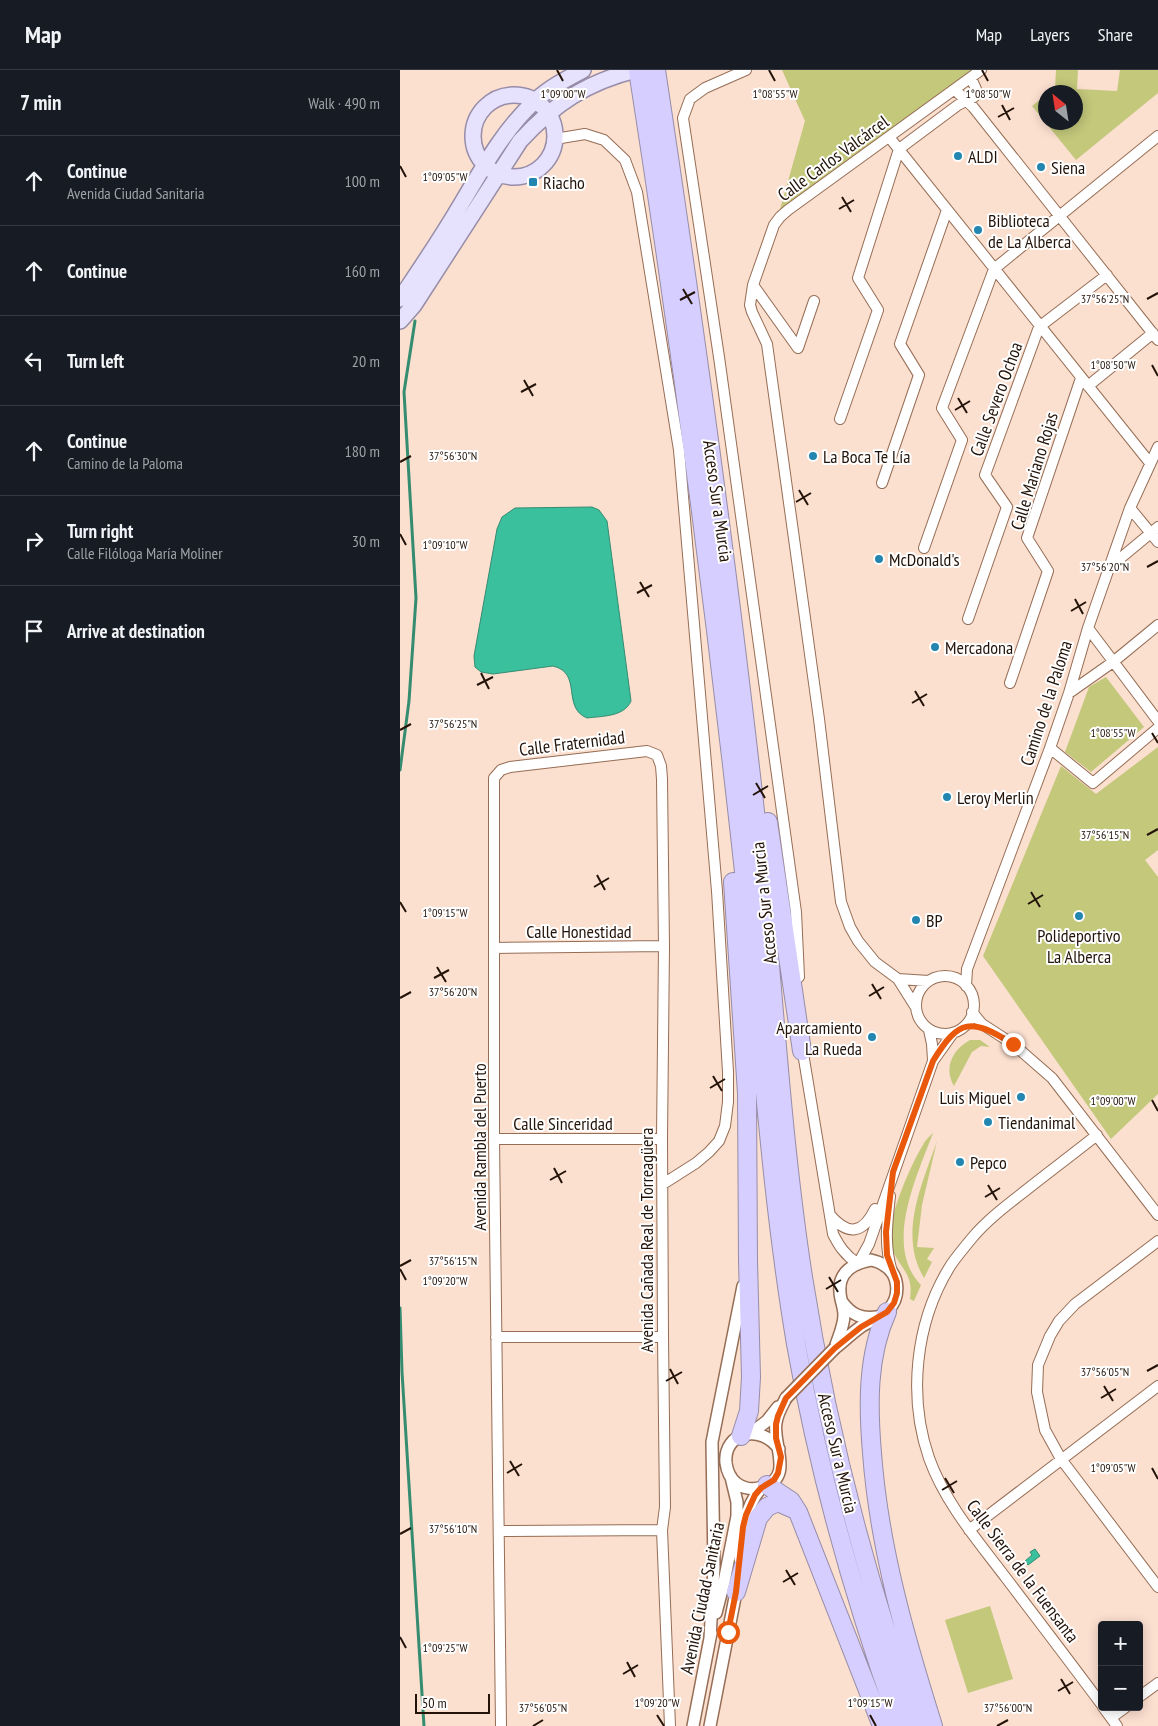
<!DOCTYPE html>
<meta charset="utf-8">
<style>
body{margin:0;font-family:"PT Sans Narrow",sans-serif;background:#20242c;color:#f1f3f6}
.controls{position:absolute;right:15px;bottom:15px;display:grid;overflow:hidden;border-radius:5px;box-shadow:0 2px 12px #0003}
.controls button{width:45px;height:45px;display:grid;place-items:center;padding:0;border:0;border-bottom:1px solid #363941;background:#171b24;color:#f1f3f6;font:25px sans-serif}
.compass{position:absolute;left:638px;top:15px;width:45px;height:45px;border-radius:50%;background:#171b24;box-shadow:0 2px 12px #0003;rotate:330deg}
.scale{position:absolute;left:15px;bottom:12px;width:75px;box-sizing:border-box;padding-left:5px;border:2px solid #231309;border-top:0;font-size:14px;line-height:18px;white-space:nowrap;color:#231309;-webkit-text-stroke:4px #fff;paint-order:stroke}
.stop{position:absolute;width:15px;height:15px;margin:-11px;border:4px solid #ea580c;border-radius:50%;background:#fff}
.stop.end{background:#ea580c;border-color:#fff;box-shadow:0 1px 5px #0008}
.list{margin:0;padding:0;list-style:none}
h2{display:flex;justify-content:space-between;align-items:center;height:65px;margin:0;padding:0 20px;font-size:21px}
h2 small{font-size:16px;font-weight:400;color:#9ea1a6}
.list li{display:grid;grid-template-columns:32px 1fr auto;gap:15px;align-items:center;box-sizing:border-box;height:90px;padding:0 20px;border-top:1px solid #363941}
.list b{display:block;font-size:19px;white-space:nowrap}
.list p{margin:0;font-size:16px;white-space:nowrap;color:#9ea1a6}
.list em{font-size:16px;font-style:normal;color:#9ea1a6}
.icon{flex:none;width:28px;height:28px;fill:none;stroke:currentColor;stroke-width:2;stroke-linecap:round;stroke-linejoin:round}
.map{position:relative;flex:none;width:758px;height:1656px;overflow:hidden}
header{display:flex;align-items:center;gap:30px;box-sizing:border-box;height:70px;padding:0 25px;background:#171b24;border-bottom:1px solid #363941}
header strong{font-size:24px}
nav{display:flex;gap:28px;margin-inline-start:auto;font-size:18px}
main{display:flex}
aside{flex:1;background:#171b24}
.map>svg:first-child{display:block}
.green{fill:#c3c87b}
.water{fill:#3bc09d;stroke:#348c71}
.lines{fill:none;stroke-linecap:round;stroke-linejoin:round}
.stream{stroke:#348c71;stroke-width:3}
.minor-casing{stroke:#966d55;stroke-width:12}
.tertiary-casing{stroke:#966d55;stroke-width:14}
.primary-casing{stroke:#978da8;stroke-width:18}
.motorway-casing{stroke:#978da8;stroke-width:20}
.minor{stroke:#fff;stroke-width:10}
.tertiary{stroke:#fff;stroke-width:11}
.primary{stroke:#e6e2fe;stroke-width:15}
.motorway{stroke:#d5cefe;stroke-width:18}
.tertiary-bridge-casing{stroke:#966d55;stroke-width:14;stroke-linecap:butt}
.tertiary-bridge{stroke:#fff;stroke-width:11}
.route{stroke:#ea580c;stroke-width:6}
.ticks{fill:none;stroke:#231309;stroke-width:2}
.poi-dot{fill:#2286b0;stroke:#fff;stroke-width:2}
.labels{text-anchor:middle;dominant-baseline:central;stroke-width:4;stroke-linejoin:round;paint-order:stroke}
.poi-label{font-size:18px;fill:#231309;stroke:#fff;text-anchor:start}
.street-label{font-size:18px;fill:#231309;stroke:#fff}
.ticks-label{font-size:12px;text-anchor:middle;fill:#231309;stroke:#fff;stroke-width:4;stroke-linejoin:round;paint-order:stroke}
</style>
<header>
<strong>Map</strong>
<nav><a>Map</a><a>Layers</a><a>Share</a></nav>
</header>
<main>
<aside>
<h2>7 min<small>Walk · 490 m</small></h2>
<ul class="list">
<li><svg class="icon" aria-label="ahead" viewBox="0 0 24 24"><path d="M12 20V5M6 11l6-6 6 6"/></svg><div><b>Continue</b><p>Avenida Ciudad Sanitaria</p></div><em>100 m</em></li>
<li><svg class="icon" aria-label="ahead" viewBox="0 0 24 24"><path d="M12 20V5M6 11l6-6 6 6"/></svg><div><b>Continue</b></div><em>160 m</em></li>
<li><svg class="icon" aria-label="left" viewBox="0 0 24 24"><path d="M17 20v-9H6M10 6l-5 5 5 5"/></svg><div><b>Turn left</b></div><em>20 m</em></li>
<li><svg class="icon" aria-label="ahead" viewBox="0 0 24 24"><path d="M12 20V5M6 11l6-6 6 6"/></svg><div><b>Continue</b><p>Camino de la Paloma</p></div><em>180 m</em></li>
<li><svg class="icon" aria-label="right" viewBox="0 0 24 24"><path d="M7 20v-9h11M14 6l5 5-5 5"/></svg><div><b>Turn right</b><p>Calle Filóloga María Moliner</p></div><em>30 m</em></li>
<li><svg class="icon" aria-label="arrive" viewBox="0 0 24 24"><path d="M6 21V4h12l-3 4 3 4H6"/></svg><div><b>Arrive at destination</b></div></li>
</ul>
</aside>
<div class="map">
<svg width="758" height="1656" viewBox="0 0 758 1656">
<rect width="100%" height="100%" fill="#fbdfcf"/>
<path class="green" d="M 382,0 L 581,0 L 377,150 L 405,51 Z
M 656,0 L 678,0 L 677,19 L 717,21 L 720,0 L 758,0 L 758,23 L 676,90 L 632,36 L 645,26 L 646,52 L 676,52 L 676,22 L 650,22 L 655,18 Z
M 706,607 L 744,657 L 691,702 L 665,682 L 689,617 Z
M 758,677 L 758,780 L 745,790 L 758,807 L 758,1024 L 711,1069 L 583,886 L 661,696 L 696,724 Z
M 570,970 L 580,970 L 590,977 L 581,976 L 572,982 L 554,1016 C 543,998 553,979 570,970 Z
M 533,1063 C 517,1106 483,1176 521,1215 L 514,1231 L 510,1229 C 514,1202 499,1199 491,1176 C 484,1155 511,1094 523,1075 C 525,1070 529,1067 533,1063 Z
M 537,1071 L 522,1135 L 517,1177 L 534,1178 L 527,1189 L 532,1192 L 524,1208 C 498,1164 522,1115 537,1071 Z
M 590,1536 L 613,1609 L 568,1623 L 545,1550 Z"/>
<path class="water" d="M 192,437 L 199,440 L 207,451 L 231,631 C 224,647 202,646 187,648 C 161,637 183,603 153,596 L 93,604 L 81,602 L 75,597 L 74,586 L 97,459 L 102,447 L 115,438 Z
M 635,1479 L 640,1486 L 628,1495 L 625,1491 L 632,1485 L 630,1482 Z"/>
<g class="lines">
<path class="stream" d="M 0,700 L 9,631 L 16,528 L 4,322 L 15,251
M 0,1238 L 2,1302 L 24,1656"/>
<defs>
<path id="minor" d="M 346,0 L 305,18 L 290,29 L 283,48 L 319,287 L 396,842 L 399,907
M 555,20 L 573,37 L 758,270
M 489,67 L 750,393
M 155,69 L 185,64 L 204,70 L 225,90 L 237,122 L 279,380 L 317,821 L 328,1002 L 328,1032 L 325,1056 L 319,1071 L 309,1082 L 296,1093 L 263,1114
M 353,215 L 350,235 L 352,242 L 367,274 L 419,649 L 441,832 L 450,857 L 458,871 L 475,892 L 498,909 L 515,936
M 414,231 L 398,278 L 353,215 L 374,155 L 380,147 L 388,140 L 581,0
M 688,316 L 753,263
M 440,349 L 478,240 L 458,208 L 499,79 L 558,35 L 574,27 L 576,19 L 571,8
M 482,413 L 519,305 L 500,274 L 547,140
M 730,438 L 758,472
M 524,478 L 562,370 L 542,338 L 594,199 L 758,66
M 711,496 L 758,457
M 568,549 L 607,437 L 585,405 L 639,257 L 707,205
M 688,558 L 758,651
M 610,613 L 648,501 L 627,468 L 681,308
M 669,623 L 713,592 L 758,555
M 650,678 L 693,713 L 758,658
M 94,878 L 264,876
M516 935a29 29 0 1 1 58 0a29 29 0 1 1-58 0Z
M 498,909 L 529,911
M 566,916 L 567,899 L 650,678 L 669,623 L 688,558 L 730,438 L 758,377
M 572,942 L 582,954 L 613,974 L 652,1008 L 758,1145
M 529,960 L 532,974 L 533,990
M 402,977 L 433,1164 C 439,1176 445,1185 457,1193
M 697,1065 C 673,1084 649,1102 625,1121 C 607,1135 587,1150 572,1168 C 564,1178 555,1188 549,1198 C 515,1254 508,1327 529,1388 C 545,1433 578,1471 606,1508 C 638,1550 670,1592 702,1635
M 94,1069 L 262,1069
M 490,1126 C 487,1154 484,1175 492,1202
M 430,1145 C 448,1166 463,1164 475,1139
M 758,1171 L 675,1234 L 659,1251 L 650,1266 L 638,1295 L 637,1322 L 645,1360 L 661,1389 L 758,1517
M 459,1192 L 469,1174 L 533,991 L 553,963
M 96,1267 L 263,1267
M 569,1460 L 758,1316
M 99,1461 L 262,1460
M 739,1627 L 758,1613
M 703,1637 L 717,1656
M 711,1648 L 726,1637
M 101,1656 L 94,1069 L 94,708 L 101,700 L 110,697 L 247,681 L 257,685 L 261,696 L 262,709 L 264,876 L 262,1069 L 263,1267 L 265,1437 L 262,1460 L 270,1656"/>
<path id="tertiary" d="M 471,1190 C 475,1191 479,1192 482,1194 C 500,1203 501,1227 488,1240 C 481,1247 470,1251 462,1256 C 452,1263 444,1271 435,1278 C 438,1268 444,1256 444,1245 C 444,1237 440,1229 440,1222 C 438,1202 454,1193 471,1190 Z
M 442,1232 C 452,1245 461,1249 477,1247
M 351,1363 L 367,1351 L 378,1337
M 379,1379 C 361,1353 323,1362 326,1393 C 327,1401 330,1408 336,1413 C 344,1419 354,1420 362,1417 C 395,1408 372,1374 376,1353 C 377,1344 382,1336 386,1328
M 340,1489 C 342,1463 344,1438 361,1418
M 316,1543 L 324,1512 L 337,1446 L 337,1432 L 331,1407
M 310,1568 L 314,1497 L 312,1372 L 343,1216
M 293,1656 L 311,1563
M 310,1656 L 337,1517"/>
<path id="primary" d="M73 66a41 41 0 1 1 82 0a41 41 0 1 1-82 0Z
M 0,229 C 21,198 41,168 60,136 C 81,101 104,59 135,31 C 149,18 166,9 183,0
M 0,251 L 14,235 L 120,71 C 154,34 187,12 236,0"/>
<path id="motorway" d="M 238,0 C 281,275 317,552 347,829 C 362,977 371,1126 396,1274 C 419,1404 455,1532 500,1656
M 256,0 C 295,259 331,518 359,778 C 374,921 381,1065 403,1207 C 427,1361 466,1510 518,1656
M 368,752 L 402,981
M 333,812 L 347,1023 L 348,1191 L 351,1307 L 349,1341 L 341,1366
M 487,1242 C 467,1286 468,1336 472,1383 C 479,1477 505,1567 533,1656
M 367,1415 L 391,1431 L 398,1442 L 482,1656
M 336,1522 L 358,1448 L 367,1437 L 378,1432 L 396,1440"/>
</defs>
<use href="#minor" class="minor-casing"/>
<use href="#tertiary" class="tertiary-casing"/>
<use href="#primary" class="primary-casing"/>
<use href="#motorway" class="motorway-casing"/>
<use href="#minor" class="minor"/>
<use href="#tertiary" class="tertiary"/>
<use href="#primary" class="primary"/>
<use href="#motorway" class="motorway"/>
<defs>
<path id="tertiary-bridge" d="M 386,1328 L 435,1278"/>
</defs>
<use href="#tertiary-bridge" class="tertiary-bridge-casing"/>
<use href="#tertiary-bridge" class="tertiary-bridge"/>
</g>
<g class="lines">
<path class="route" d="M 328,1562 L 336,1522 L 343,1457 L 346,1445 L 355,1425 L 361,1418 L 374,1410 L 378,1403 L 381,1387 L 376,1368 L 376,1354 L 378,1346 L 386,1328 L 435,1278 L 461,1257 L 487,1242 L 494,1233 L 497,1223 L 497,1212 L 487,1185 L 486,1162 L 493,1102 L 533,991 C 559,948 571,948 613,974"/>
</g>
<path class="ticks" d="M 157,0 L 163,11M 369,0 L 375,11M 582,0 L 588,11M 602,35 L 610,50M 598,47 L 614,38M 0,96 L 6,107M 442,127 L 451,142M 439,139 L 454,130M 283,219 L 292,234M 747,229 L 758,223M 280,230 L 295,222M 752,295 L 758,306M 124,310 L 133,326M 121,322 L 136,314M 558,328 L 567,343M 555,340 L 570,331M 0,392 L 11,386M 399,420 L 408,435M 396,432 L 411,423M 0,464 L 6,475M 747,497 L 758,491M 240,512 L 249,527M 237,523 L 252,515M 675,529 L 683,544M 671,541 L 686,532M 81,603 L 89,619M 77,615 L 93,607M 515,621 L 524,636M 512,633 L 527,624M 0,660 L 11,654M 752,663 L 758,673M 356,713 L 365,728M 353,725 L 368,716M 747,765 L 758,759M 197,805 L 205,820M 194,817 L 209,808M 631,822 L 640,837M 0,832 L 6,842M 628,834 L 643,825M 37,897 L 46,912M 34,908 L 49,900M 472,914 L 481,929M 469,926 L 484,917M 0,928 L 11,922M 313,1006 L 322,1021M 310,1018 L 325,1009M 752,1030 L 758,1041M 154,1098 L 162,1113M 150,1110 L 166,1101M 588,1115 L 597,1130M 585,1127 L 600,1118M 0,1196 L 11,1190M 0,1199 L 6,1210M 429,1207 L 438,1222M 426,1219 L 441,1210M 270,1299 L 278,1314M 747,1301 L 758,1295M 266,1311 L 282,1302M 704,1316 L 713,1331M 701,1328 L 716,1319M 110,1391 L 119,1406M 752,1398 L 758,1409M 107,1403 L 122,1394M 545,1408 L 554,1423M 542,1420 L 557,1411M 0,1464 L 11,1458M 386,1500 L 395,1515M 383,1512 L 398,1503M 0,1567 L 6,1578M 227,1592 L 235,1607M 223,1604 L 238,1595M 661,1609 L 670,1624M 658,1621 L 673,1612M 257,1645 L 264,1656M 470,1645 L 476,1656M 133,1656 L 143,1650M 597,1656 L 608,1650"/>
<g class="poi-dot">
<circle cx="558" cy="86" r="5"/>
<circle cx="641" cy="97" r="5"/>
<rect x="128" y="107" width="10" height="10" rx="2.5"/>
<circle cx="578" cy="160" r="5"/>
<circle cx="413" cy="386" r="5"/>
<circle cx="479" cy="489" r="5"/>
<circle cx="535" cy="577" r="5"/>
<circle cx="547" cy="727" r="5"/>
<circle cx="679" cy="846" r="5"/>
<circle cx="516" cy="850" r="5"/>
<circle cx="472" cy="967" r="5"/>
<circle cx="621" cy="1027" r="5"/>
<circle cx="588" cy="1052" r="5"/>
<circle cx="560" cy="1092" r="5"/>
</g>
<g class="labels">
<g class="poi-label">
<text x="568" y="86">ALDI</text>
<text x="651" y="97">Siena</text>
<text x="143" y="112">Riacho</text>
<text x="588" y="150">Biblioteca<tspan x="588" dy="21">de La Alberca</tspan></text>
<text x="423" y="386">La Boca Te Lía</text>
<text x="489" y="489">McDonald's</text>
<text x="545" y="577">Mercadona</text>
<text x="557" y="727">Leroy Merlin</text>
<text x="526" y="850">BP</text>
<text x="679" y="865" text-anchor="middle">Polideportivo<tspan x="679" dy="21">La Alberca</tspan></text>
<text x="462" y="957" text-anchor="end">Aparcamiento<tspan x="462" dy="21">La Rueda</tspan></text>
<text x="611" y="1027" text-anchor="end">Luis Miguel</text>
<text x="598" y="1052">Tiendanimal</text>
<text x="570" y="1092">Pepco</text>
</g>
<g class="street-label">
<text transform="translate(433 88) rotate(-36)">Calle Carlos Valcárcel</text>
<text transform="translate(596 329) rotate(-70)">Calle Severo Ochoa</text>
<text transform="translate(634 401) rotate(-73)">Calle Mariano Rojas</text>
<text transform="translate(318 431) rotate(82)">Acceso Sur a Murcia</text>
<text transform="translate(646 633) rotate(-72)">Camino de la Paloma</text>
<text transform="translate(172 673) rotate(-7)">Calle Fraternidad</text>
<text transform="translate(364 833) rotate(-96)">Acceso Sur a Murcia</text>
<text x="179" y="861">Calle Honestidad</text>
<text x="163" y="1053">Calle Sinceridad</text>
<text transform="translate(79 1077) rotate(-90)">Avenida Rambla del Puerto</text>
<text transform="translate(246 1170) rotate(-90)">Avenida Cañada Real de Torreagüera</text>
<text transform="translate(438 1383) rotate(77)">Acceso Sur a Murcia</text>
<text transform="translate(623 1501) rotate(53)">Calle Sierra de la Fuensanta</text>
<text transform="translate(302 1528) rotate(-78)">Avenida Ciudad Sanitaria</text>
</g>
</g>
<g class="ticks-label">
<text x="163" y="28">1°09'00"W</text>
<text x="588" y="28">1°08'50"W</text>
<text x="375" y="28">1°08'55"W</text>
<text x="45" y="111">1°09'05"W</text>
<text x="705" y="233">37°56'25"N</text>
<text x="713" y="299">1°08'50"W</text>
<text x="53" y="390">37°56'30"N</text>
<text x="45" y="479">1°09'10"W</text>
<text x="705" y="501">37°56'20"N</text>
<text x="53" y="658">37°56'25"N</text>
<text x="713" y="667">1°08'55"W</text>
<text x="705" y="769">37°56'15"N</text>
<text x="45" y="847">1°09'15"W</text>
<text x="53" y="926">37°56'20"N</text>
<text x="713" y="1035">1°09'00"W</text>
<text x="53" y="1195">37°56'15"N</text>
<text x="45" y="1215">1°09'20"W</text>
<text x="705" y="1306">37°56'05"N</text>
<text x="713" y="1402">1°09'05"W</text>
<text x="53" y="1463">37°56'10"N</text>
<text x="45" y="1582">1°09'25"W</text>
<text x="257" y="1637">1°09'20"W</text>
<text x="470" y="1637">1°09'15"W</text>
<text x="143" y="1642">37°56'05"N</text>
<text x="608" y="1642">37°56'00"N</text>
</g>
</svg>
<div class="controls">
<button>+</button>
<button>−</button>
</div>
<svg class="compass" viewBox="-18 -18 36 36"><path d="M0-13l5 13h-10z" fill="#e53935"/><path d="M0 13l5-13h-10z" fill="#9ea1a6"/></svg>
<div class="scale">50 m</div>
<div class="stop" style="left:328px;top:1562px"></div>
<div class="stop end" style="left:613px;top:974px"></div>
</div>
</main>
